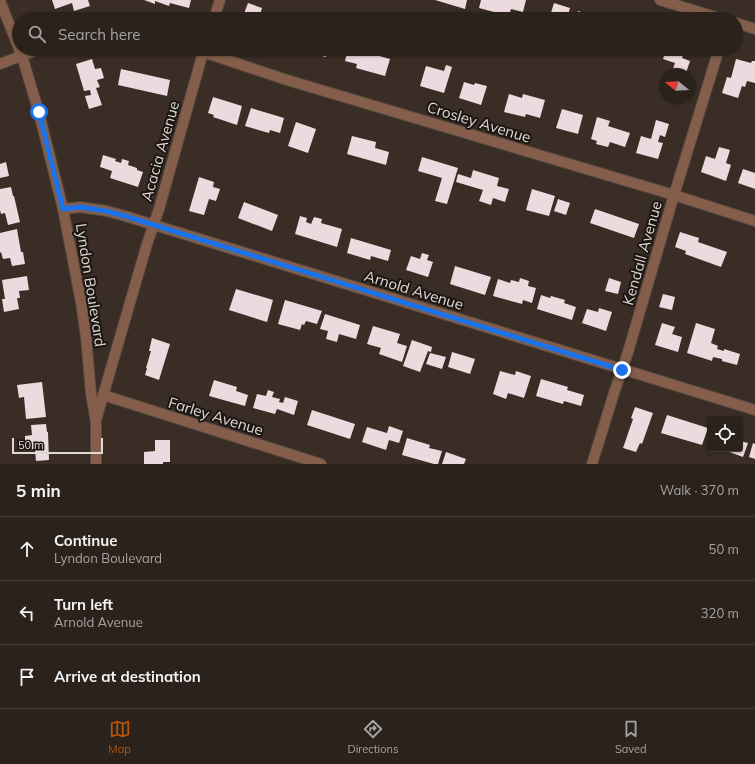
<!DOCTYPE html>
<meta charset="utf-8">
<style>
body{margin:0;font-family:Mulish,sans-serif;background:#372f29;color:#f1f3f6}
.controls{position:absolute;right:12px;bottom:12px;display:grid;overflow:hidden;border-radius:4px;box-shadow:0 1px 3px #0004}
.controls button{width:36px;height:36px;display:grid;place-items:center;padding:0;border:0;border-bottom:1px solid #473f3b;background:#2b221c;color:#f1f3f6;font:20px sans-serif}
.compass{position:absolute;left:659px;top:68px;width:36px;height:36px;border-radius:50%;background:#2b221c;box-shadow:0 1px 3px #0004;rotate:288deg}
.scale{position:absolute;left:12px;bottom:10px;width:91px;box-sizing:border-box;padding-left:4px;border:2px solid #e0d8d3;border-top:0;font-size:11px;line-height:14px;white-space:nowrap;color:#e0d8d3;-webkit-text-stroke:3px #1c1613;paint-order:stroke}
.stop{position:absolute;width:12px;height:12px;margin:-9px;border:3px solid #1a73e8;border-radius:50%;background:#fff}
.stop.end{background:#1a73e8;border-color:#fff;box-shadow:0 1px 4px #0008}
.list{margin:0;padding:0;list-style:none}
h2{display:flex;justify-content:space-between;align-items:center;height:52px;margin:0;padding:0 16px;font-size:17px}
h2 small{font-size:13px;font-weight:400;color:#a6a4a3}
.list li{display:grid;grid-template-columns:26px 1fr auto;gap:12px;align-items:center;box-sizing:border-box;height:64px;padding:0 16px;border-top:1px solid #473f3b}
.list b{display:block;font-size:15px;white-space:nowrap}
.list p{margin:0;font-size:13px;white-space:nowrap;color:#a6a4a3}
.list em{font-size:13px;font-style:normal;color:#a6a4a3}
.icon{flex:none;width:22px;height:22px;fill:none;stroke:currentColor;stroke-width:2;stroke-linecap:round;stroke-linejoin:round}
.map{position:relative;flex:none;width:755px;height:464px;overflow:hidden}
.search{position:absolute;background:#2b221c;box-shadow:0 1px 3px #0004;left:12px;right:12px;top:12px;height:44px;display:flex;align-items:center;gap:10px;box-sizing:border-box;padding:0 14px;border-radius:22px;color:#a6a4a3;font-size:15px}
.sheet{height:244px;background:#2b221c}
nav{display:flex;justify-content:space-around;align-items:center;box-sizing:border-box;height:56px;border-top:1px solid #473f3b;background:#2b221c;font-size:11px;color:#a6a4a3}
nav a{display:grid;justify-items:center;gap:2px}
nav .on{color:#b45309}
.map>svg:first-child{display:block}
.building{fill:#eddadf}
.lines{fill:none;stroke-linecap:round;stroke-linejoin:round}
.minor-casing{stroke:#544841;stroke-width:12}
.minor{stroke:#845e4b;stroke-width:10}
.route{stroke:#1a73e8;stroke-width:5}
.labels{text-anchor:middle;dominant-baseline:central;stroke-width:4;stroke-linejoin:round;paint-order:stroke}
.street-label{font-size:15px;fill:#e0d8d3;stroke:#1c1613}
</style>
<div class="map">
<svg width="755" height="464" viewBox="0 0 755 464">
<rect width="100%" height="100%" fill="#392d25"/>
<path class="building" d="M 52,0 L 88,0 L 90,6 L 74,11 L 72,3 L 55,9 Z
M 144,0 L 191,0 L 189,8 L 170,3 L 169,6 L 155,1 L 155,4 Z
M 435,0 L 467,0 L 465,9 Z
M 481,0 L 526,0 L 523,12 L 511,9 L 509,16 L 479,8 Z
M 248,3 L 262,8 L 259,19 L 242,19 Z
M 554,3 L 570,8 L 567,19 L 549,19 Z
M 578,11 L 603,19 L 576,19 Z
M 316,49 L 328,49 L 326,57 L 314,54 Z
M 348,49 L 354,49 L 390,59 L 385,76 L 356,68 L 357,64 L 345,61 Z
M 660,49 L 685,49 L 682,58 L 690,61 L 686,73 L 673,69 L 675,63 L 663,59 L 664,56 L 658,54 Z
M 92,59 L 95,69 L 101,68 L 104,78 L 97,80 L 100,87 L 96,88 L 102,105 L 89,109 L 85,96 L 91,95 L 90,90 L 84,91 L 76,64 Z
M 736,59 L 751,63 L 752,61 L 755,61 L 755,83 L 747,81 L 745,87 L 742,86 L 738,98 L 722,93 L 727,77 L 731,78 Z
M 446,65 L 452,67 L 444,93 L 420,86 L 426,66 L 444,71 Z
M 121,69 L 170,80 L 167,96 L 118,85 Z
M 464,82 L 474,85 L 475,83 L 487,86 L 481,105 L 459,98 Z
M 509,94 L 522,98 L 523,94 L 545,100 L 540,118 L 526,114 L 525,117 L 504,112 Z
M 213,97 L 242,106 L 237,125 L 213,117 L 214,115 L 208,113 Z
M 251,108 L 284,118 L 280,133 L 270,130 L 269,133 L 245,126 Z
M 562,109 L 583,115 L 578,134 L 556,128 Z
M 597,117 L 610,121 L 608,126 L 630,133 L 625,147 L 610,142 L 608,147 L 596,144 L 597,141 L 591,139 Z
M 656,120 L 669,124 L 665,137 L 660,135 L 658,142 L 663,143 L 658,159 L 636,153 L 641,136 L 651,139 Z
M 296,122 L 316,129 L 308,153 L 288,146 Z
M 352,136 L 376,142 L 375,148 L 389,152 L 386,165 L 347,154 Z
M 719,147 L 730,150 L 726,163 L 731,165 L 726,181 L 701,172 L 706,156 L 715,159 Z
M 103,155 L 116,159 L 115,161 L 121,163 L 122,159 L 129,161 L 128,165 L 137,168 L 137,170 L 143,172 L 138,187 L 110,178 L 112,171 L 100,167 Z
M 422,157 L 458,168 L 447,204 L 435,201 L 442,178 L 418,171 Z
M 6,162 L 9,176 L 0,178 L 0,164 Z
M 743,169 L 755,173 L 755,189 L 738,183 Z
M 473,170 L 499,178 L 497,186 L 509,189 L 505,202 L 493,198 L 491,205 L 479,201 L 483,190 L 456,182 L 458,174 L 471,178 Z
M 199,177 L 214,182 L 213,187 L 220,189 L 216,201 L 209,199 L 204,215 L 189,211 Z
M 11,187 L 13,196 L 14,196 L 20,222 L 8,225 L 5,213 L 1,214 L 0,210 L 0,189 Z
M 532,189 L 555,196 L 549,216 L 526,210 Z
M 558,199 L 570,203 L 566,215 L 554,211 Z
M 244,202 L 278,215 L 272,231 L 238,218 Z
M 595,209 L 639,224 L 634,238 L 590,223 Z
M 300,216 L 307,218 L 306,222 L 311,224 L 314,217 L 322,219 L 321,223 L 342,229 L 337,247 L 295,234 Z
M 17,229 L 21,252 L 23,252 L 25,264 L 12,266 L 10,258 L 3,259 L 1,252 L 0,253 L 0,233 Z
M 680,232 L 699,238 L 698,242 L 727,252 L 721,267 L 685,254 L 686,251 L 675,247 Z
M 351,238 L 391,250 L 388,261 L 371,256 L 370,260 L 347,253 Z
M 422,253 L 429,255 L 427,260 L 433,262 L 428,277 L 406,270 L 411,256 L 420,259 Z
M 455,266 L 491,277 L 485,295 L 450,284 Z
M 27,276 L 29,290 L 19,291 L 20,298 L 17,298 L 19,309 L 4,312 L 2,299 L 5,299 L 2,280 Z
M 520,278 L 529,281 L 528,286 L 536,288 L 532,303 L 523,300 L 522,304 L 493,296 L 498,279 L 510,283 L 511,280 L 519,282 Z
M 609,278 L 621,282 L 618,294 L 605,291 Z
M 236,289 L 273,300 L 267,322 L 229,310 Z
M 663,294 L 675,297 L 672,310 L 659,307 Z
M 541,295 L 550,298 L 551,296 L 565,300 L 564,303 L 576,307 L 572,320 L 537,309 Z
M 285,300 L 322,311 L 317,324 L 306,321 L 304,325 L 302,324 L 300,330 L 278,324 Z
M 599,308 L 612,312 L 606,331 L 582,323 L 587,309 L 598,312 Z
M 325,314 L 360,325 L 356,339 L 339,334 L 337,342 L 326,339 L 328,331 L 320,329 Z
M 662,323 L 675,327 L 672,334 L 682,337 L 678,352 L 655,345 Z
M 696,323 L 715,329 L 711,343 L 718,346 L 717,349 L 724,351 L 724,349 L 740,354 L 737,365 L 722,361 L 722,359 L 713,357 L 712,361 L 687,353 Z
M 373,326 L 400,334 L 397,343 L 407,346 L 402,362 L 379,354 L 381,348 L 367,344 Z
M 152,338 L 170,344 L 159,380 L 145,375 L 147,368 L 146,368 L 151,351 L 149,351 Z
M 412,340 L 432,347 L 431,352 L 428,351 L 420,372 L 403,366 Z
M 452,352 L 475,359 L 470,374 L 448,367 Z
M 430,353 L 446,357 L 442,369 L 426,364 Z
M 500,371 L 515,375 L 516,371 L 531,376 L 524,398 L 508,393 L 506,399 L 493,394 Z
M 541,379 L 568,387 L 567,390 L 584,395 L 581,406 L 564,401 L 563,404 L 536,396 Z
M 214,380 L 237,387 L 236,391 L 248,395 L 245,406 L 209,396 Z
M 42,382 L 46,417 L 26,419 L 24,397 L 19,398 L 17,385 Z
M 268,390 L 274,392 L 272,397 L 280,399 L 279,402 L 283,403 L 285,397 L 298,401 L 294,415 L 277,409 L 275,414 L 253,408 L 257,394 L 266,396 Z
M 635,407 L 653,413 L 642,444 L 640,443 L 636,452 L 623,448 L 633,419 L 631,418 Z
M 312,410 L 355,424 L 350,439 L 307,425 Z
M 667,415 L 708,428 L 702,445 L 661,433 Z
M 46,424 L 47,432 L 48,432 L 49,460 L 36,461 L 35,449 L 32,449 L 31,442 L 25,442 L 25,436 L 32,435 L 31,425 Z
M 389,426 L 403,431 L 399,443 L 389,440 L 386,450 L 362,442 L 367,427 L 387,433 Z
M 407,438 L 430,445 L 429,448 L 442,451 L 438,464 L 434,464 L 402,455 Z
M 155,440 L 170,440 L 170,462 L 163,462 L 163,464 L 144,464 L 144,452 L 155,451 Z
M 740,441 L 748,443 L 743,457 L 721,449 L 740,449 Z
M 753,443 L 755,444 L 755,459 L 749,457 Z
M 446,452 L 466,459 L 464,464 L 442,464 Z"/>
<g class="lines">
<defs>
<path id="minor" d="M 660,0 L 722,19
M 0,1 L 22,56 L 39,113 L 63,209 L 81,302 L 86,337 L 91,393 L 96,423 L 96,464
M 214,19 L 220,0
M 736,23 L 755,29
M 194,49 L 287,80 L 674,195 L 755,221
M 0,64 L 39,49
M 63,209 L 80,207 L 107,211 L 125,216 L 755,410
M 103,395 L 321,464
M 96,420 L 147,244 L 159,209 L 204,49
M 592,464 L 614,393 L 628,352 L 674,195 L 719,49"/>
</defs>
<use href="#minor" class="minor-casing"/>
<use href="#minor" class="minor"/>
</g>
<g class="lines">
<path class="route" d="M 39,112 L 63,209 L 80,207 L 106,211 L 125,216 L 622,370"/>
</g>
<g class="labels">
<g class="street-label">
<text transform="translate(479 122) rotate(17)">Crosley Avenue</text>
<text transform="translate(160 151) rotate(-74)">Acacia Avenue</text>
<text transform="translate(642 253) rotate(-74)">Kendall Avenue</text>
<text transform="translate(91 285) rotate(81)">Lyndon Boulevard</text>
<text transform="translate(414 290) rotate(17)">Arnold Avenue</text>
<text transform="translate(216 416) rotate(17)">Farley Avenue</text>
</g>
</g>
</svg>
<div class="controls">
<button><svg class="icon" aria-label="locate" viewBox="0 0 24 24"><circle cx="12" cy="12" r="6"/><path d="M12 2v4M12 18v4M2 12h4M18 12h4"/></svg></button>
</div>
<svg class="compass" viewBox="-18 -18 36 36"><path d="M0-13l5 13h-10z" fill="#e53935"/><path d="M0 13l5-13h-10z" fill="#a6a4a3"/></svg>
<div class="scale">50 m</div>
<div class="stop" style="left:39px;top:112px"></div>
<div class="stop end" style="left:622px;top:370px"></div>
<div class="search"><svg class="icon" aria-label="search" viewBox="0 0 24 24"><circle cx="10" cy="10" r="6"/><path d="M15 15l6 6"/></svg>Search here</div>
</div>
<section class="sheet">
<h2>5 min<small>Walk · 370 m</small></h2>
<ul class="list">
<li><svg class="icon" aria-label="ahead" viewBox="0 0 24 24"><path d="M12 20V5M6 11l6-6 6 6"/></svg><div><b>Continue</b><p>Lyndon Boulevard</p></div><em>50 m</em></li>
<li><svg class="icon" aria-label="left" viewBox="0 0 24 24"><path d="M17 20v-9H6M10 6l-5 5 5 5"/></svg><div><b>Turn left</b><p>Arnold Avenue</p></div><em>320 m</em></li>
<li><svg class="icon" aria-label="arrive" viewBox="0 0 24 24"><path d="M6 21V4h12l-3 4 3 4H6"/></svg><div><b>Arrive at destination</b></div></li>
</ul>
</section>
<nav>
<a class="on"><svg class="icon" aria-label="map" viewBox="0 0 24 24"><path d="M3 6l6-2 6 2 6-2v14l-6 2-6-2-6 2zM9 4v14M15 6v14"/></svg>Map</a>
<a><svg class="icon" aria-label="directions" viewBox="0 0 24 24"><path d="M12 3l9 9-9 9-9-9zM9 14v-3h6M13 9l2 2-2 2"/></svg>Directions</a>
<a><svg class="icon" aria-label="saved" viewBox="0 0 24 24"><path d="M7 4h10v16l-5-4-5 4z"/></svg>Saved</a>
</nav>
